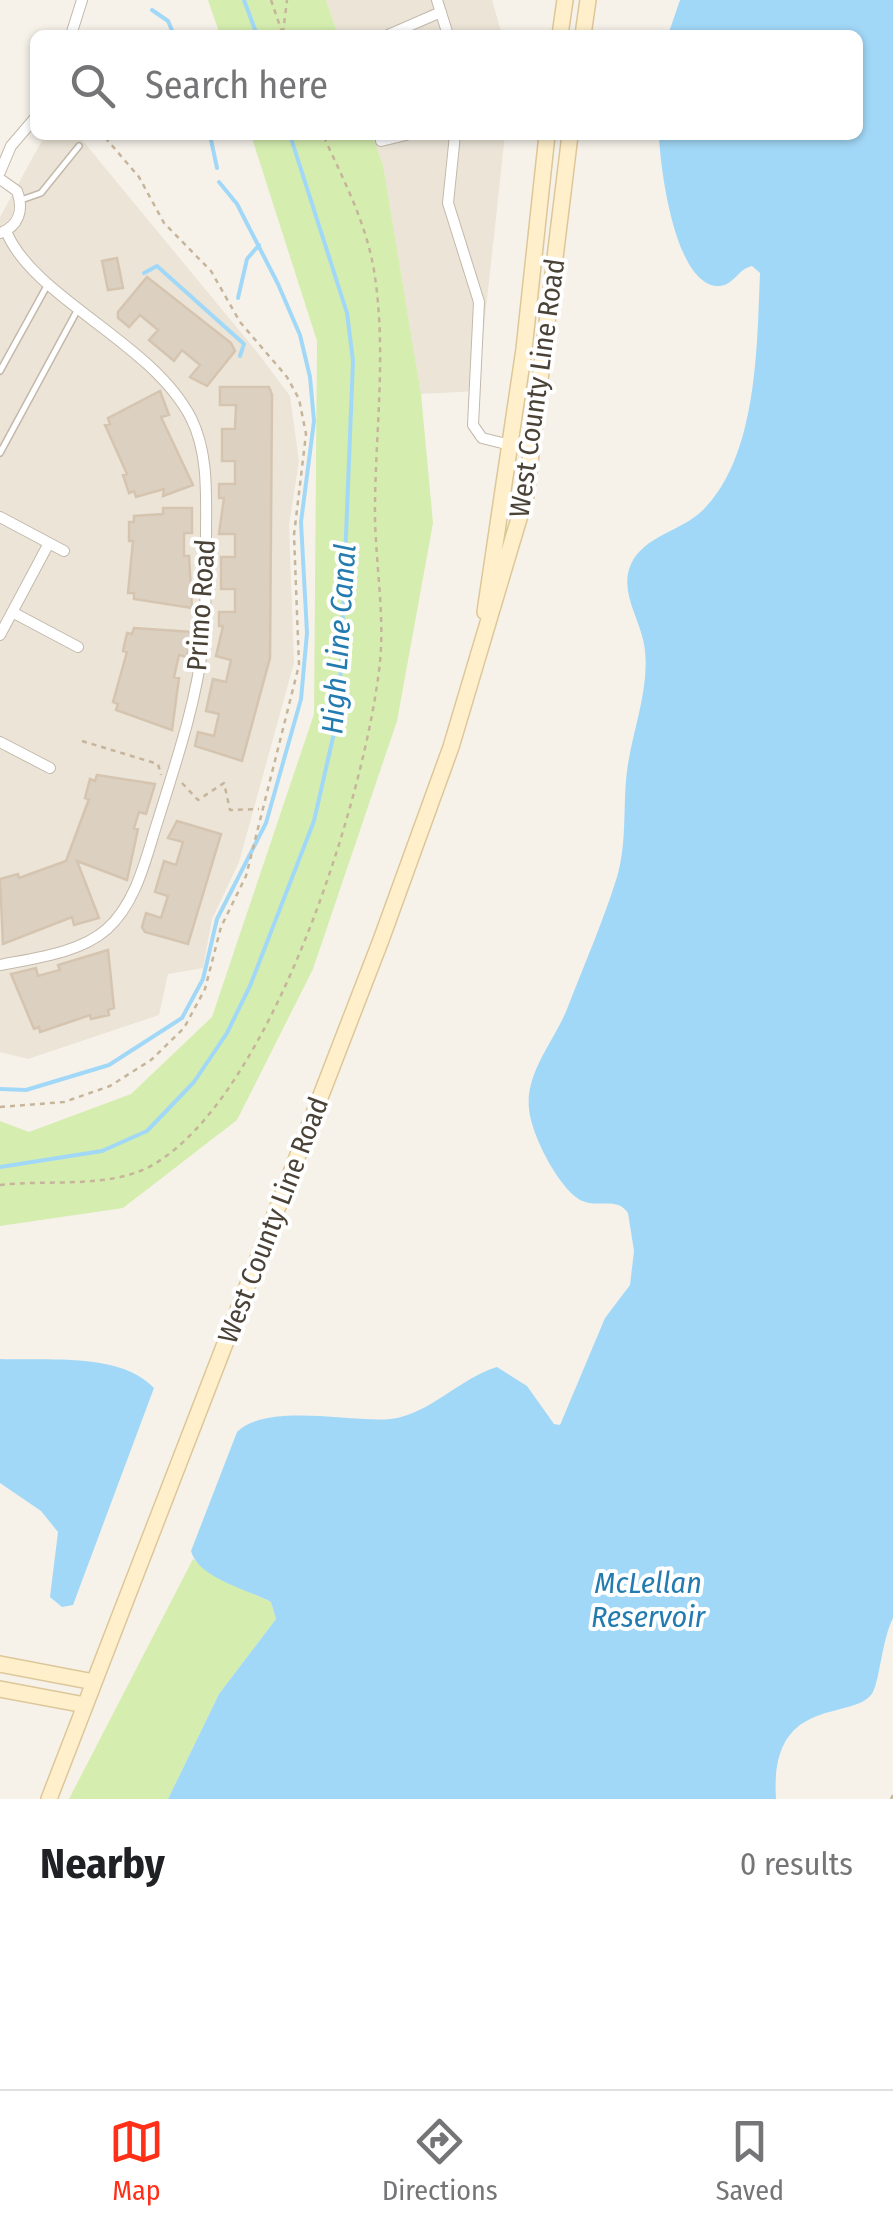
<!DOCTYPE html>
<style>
body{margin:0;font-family:"Fira Sans Condensed",sans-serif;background:#f2f2f2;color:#202124}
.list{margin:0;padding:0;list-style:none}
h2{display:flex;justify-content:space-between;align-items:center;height:130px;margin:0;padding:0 40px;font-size:42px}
h2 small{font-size:32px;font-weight:400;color:#757577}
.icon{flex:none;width:55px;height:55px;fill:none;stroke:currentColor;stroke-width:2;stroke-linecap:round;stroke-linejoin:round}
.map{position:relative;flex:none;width:893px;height:1799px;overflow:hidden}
.search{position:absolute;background:#fff;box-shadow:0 2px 8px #0004;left:30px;right:30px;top:30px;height:110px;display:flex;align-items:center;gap:25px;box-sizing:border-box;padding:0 35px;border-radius:15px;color:#757577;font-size:38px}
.sheet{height:290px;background:#fff}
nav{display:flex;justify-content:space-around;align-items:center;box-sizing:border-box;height:140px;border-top:2px solid #e0e0e0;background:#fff;font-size:28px;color:#757577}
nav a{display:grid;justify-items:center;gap:5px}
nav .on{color:#ff2f18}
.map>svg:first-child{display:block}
.residential{fill:#ebe4d7}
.green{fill:#d5edaf}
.water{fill:#a2d8f7}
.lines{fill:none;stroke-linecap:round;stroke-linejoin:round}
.stream{stroke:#a2d8f7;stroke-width:4}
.building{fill:#dcd0c1;stroke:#d5c5b0;stroke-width:2.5}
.lane-casing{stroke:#c3b9ab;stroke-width:8}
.street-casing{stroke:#c3b9ab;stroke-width:12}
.secondary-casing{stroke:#ddc798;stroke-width:18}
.path{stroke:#c6b59b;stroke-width:2.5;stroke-dasharray:5 5;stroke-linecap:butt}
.lane{stroke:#fff;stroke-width:5}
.street{stroke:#fff;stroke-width:10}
.secondary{stroke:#fff0cb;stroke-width:15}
.labels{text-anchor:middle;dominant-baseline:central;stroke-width:8;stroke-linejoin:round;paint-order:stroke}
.street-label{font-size:28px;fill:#4b4237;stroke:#fff}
.water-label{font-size:30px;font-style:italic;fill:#237bb0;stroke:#fff}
</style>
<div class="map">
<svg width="893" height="1799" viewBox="0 0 893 1799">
<rect width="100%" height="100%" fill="#f6f2ea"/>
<path class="residential" d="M 326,0 L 492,0 L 502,35 L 338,35 Z
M 45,135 L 78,135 L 257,352 L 290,396 L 299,461 L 289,525 L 294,663 L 239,862 L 212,919 L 203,968 L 168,974 L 159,1015 L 28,1059 L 0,1052 L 0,217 Z
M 372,135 L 505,135 L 477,391 L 421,394 L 383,165 Z"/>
<path class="green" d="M 208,0 L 326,0 L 338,35 L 220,35 Z
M 251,135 L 372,135 L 383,165 L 421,394 L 433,523 L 397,721 L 313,969 L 237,1120 L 123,1208 L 0,1226 L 0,1121 L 29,1132 L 131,1094 L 212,1017 L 314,714 L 317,341 Z
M 193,1559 L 222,1580 L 271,1602 L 276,1619 L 219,1694 L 168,1799 L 69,1799 Z"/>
<path class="water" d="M 680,0 L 893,0 L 893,1618 C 882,1640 880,1678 873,1692 C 856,1723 769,1691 776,1799 L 168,1799 L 219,1694 L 276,1619 L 271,1602 C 249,1590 198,1578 191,1551 L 237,1432 C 268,1402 351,1423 391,1419 C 430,1414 460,1378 497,1367 L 527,1386 L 554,1424 L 560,1425 L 605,1318 L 630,1285 L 634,1251 L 628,1213 C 617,1196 597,1209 580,1200 C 558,1187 531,1134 529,1109 C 525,1071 557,1038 569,1004 C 585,963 604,919 617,877 C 628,840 622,801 628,764 C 634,725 651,684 644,644 C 639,617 619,591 631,564 C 644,536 681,531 702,511 C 758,457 757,345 760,273 L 752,266 C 738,269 735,284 720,286 C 675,289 660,167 659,135 L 858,135 L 858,35 L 668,35 Z
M 0,1359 C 47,1361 120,1352 154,1388 L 73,1605 L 62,1607 L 50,1597 L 58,1532 L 41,1511 L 0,1483 Z"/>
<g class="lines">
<path class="stream" d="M 244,0 L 257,35
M 152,10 L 168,21 L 174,35
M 210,135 L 217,168
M 144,273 L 157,266 L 244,344 L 240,356
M 238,298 L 247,259 L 259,245
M 0,1089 L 26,1090 L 109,1065 L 182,1018 L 203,979 L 217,919 L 266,823 L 301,699 L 307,633 L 301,522 L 314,421 L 310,377 L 300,335 L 278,284 L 237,204 L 219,182
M 0,1167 L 102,1151 L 147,1131 L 194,1082 L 227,1033 L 250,986 L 314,821 L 339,711 L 353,361 L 347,313 L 290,135"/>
</g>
<path class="building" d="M 117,258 L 123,288 L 108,290 L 102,261 Z
M 147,277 L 231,343 L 235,351 L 207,386 L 190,377 L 200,365 L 182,350 L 174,361 L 149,340 L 158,330 L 140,315 L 129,327 L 118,318 L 118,312 Z
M 220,387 L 269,387 L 272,395 L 270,658 L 242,761 L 195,746 L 198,732 L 214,736 L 219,714 L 206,711 L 213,679 L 226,682 L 231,660 L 216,656 L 223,626 L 219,626 L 219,612 L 235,612 L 235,589 L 221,589 L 221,557 L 235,557 L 235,534 L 219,534 L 224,498 L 219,498 L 219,484 L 235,484 L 235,461 L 222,461 L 222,429 L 235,429 L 236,405 L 220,405 Z
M 160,391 L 169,415 L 161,417 L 193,485 L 163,496 L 164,489 L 136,497 L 134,491 L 129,493 L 123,475 L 127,474 L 105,425 L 110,424 L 108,418 Z
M 163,508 L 192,508 L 192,533 L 184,533 L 184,556 L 189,556 L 192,608 L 134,599 L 134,593 L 128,593 L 133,541 L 129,541 L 129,522 L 134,522 L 134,516 L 163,514 Z
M 134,628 L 192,632 L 187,657 L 179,655 L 174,677 L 179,678 L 172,730 L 116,710 L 118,704 L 113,702 L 127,652 L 123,651 L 127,633 L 132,634 Z
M 97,775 L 155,784 L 146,814 L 139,812 L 134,828 L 138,829 L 127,880 L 77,861 L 99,918 L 74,925 L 72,917 L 3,944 L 0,879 L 18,874 L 19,878 L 66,861 L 89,799 L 85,798 L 90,779 L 95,781 Z
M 177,821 L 221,834 L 188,944 L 145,932 L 142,927 L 146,913 L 161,918 L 168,896 L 155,892 L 164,861 L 176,865 L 183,842 L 168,838 Z
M 108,950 L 114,1008 L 108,1010 L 109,1015 L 91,1019 L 90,1015 L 40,1032 L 39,1027 L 34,1029 L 11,974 L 36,968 L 38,976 L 60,970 L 58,965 Z"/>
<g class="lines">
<defs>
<path id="lane" d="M 21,200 L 41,193 L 79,146
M 0,371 L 48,284
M 0,453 L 78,309"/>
<path id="street" d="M 437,0 L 448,35
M 71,35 L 82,0
M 388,35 L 441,12
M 455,135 L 448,203 L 479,302 L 473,425 L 482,438 L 510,445
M 381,141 L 406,135
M 0,172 L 11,146 L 35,118
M 0,179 L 17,191 C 24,210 19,226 0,233
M 0,517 L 64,551
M 12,612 L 78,647
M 0,635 L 49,543
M 0,742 L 50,768
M 0,965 C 35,958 80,953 107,929 C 137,902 146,857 158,820 C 176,762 196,704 203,643 C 207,608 205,572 206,537 C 206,497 209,454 191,418 C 151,341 33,298 6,231"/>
<path id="secondary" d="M 560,35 L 565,0
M 583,35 L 588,0
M 485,612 L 524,349 L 547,135
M 0,1664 L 94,1682
M 0,1689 L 85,1705
M 49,1799 L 381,940 L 451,747 L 526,495 L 570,135"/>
</defs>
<use href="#lane" class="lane-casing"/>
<use href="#street" class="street-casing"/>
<use href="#secondary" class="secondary-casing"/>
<path class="path" d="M 271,0 L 283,35
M 283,33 L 287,0
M 82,741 L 158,764 L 161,775
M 182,783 L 198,800 L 224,783 L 230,810 L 259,809
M 0,1107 L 64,1102 L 110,1086 L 151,1060 L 184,1028 L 205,989 L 221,927 L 246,876 L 299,665 L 294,535 L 306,434 L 299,399 L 287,377 L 240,322 L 211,271 L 164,223 L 139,177 L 103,135
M 0,1185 C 49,1179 113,1190 156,1163 C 274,1090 366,795 380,662 C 385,610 374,555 375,503 C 376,427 386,353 375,277 C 368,226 344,181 323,135
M 891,1799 L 893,1795"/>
<use href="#lane" class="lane"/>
<use href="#street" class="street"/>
<use href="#secondary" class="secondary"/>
</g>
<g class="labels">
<g class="street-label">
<text transform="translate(537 388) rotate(-82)">West County Line Road</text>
<text transform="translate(201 605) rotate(-86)">Primo Road</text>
<text transform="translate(273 1220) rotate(-69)">West County Line Road</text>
</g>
<g class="water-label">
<text transform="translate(339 639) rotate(-86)">High Line Canal</text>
<text x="648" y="1583">McLellan<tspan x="648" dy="34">Reservoir</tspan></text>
</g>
</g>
</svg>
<div class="search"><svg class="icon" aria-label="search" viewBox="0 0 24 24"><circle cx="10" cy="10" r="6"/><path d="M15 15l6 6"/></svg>Search here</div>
</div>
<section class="sheet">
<h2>Nearby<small>0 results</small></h2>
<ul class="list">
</ul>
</section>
<nav>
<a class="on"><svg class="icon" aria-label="map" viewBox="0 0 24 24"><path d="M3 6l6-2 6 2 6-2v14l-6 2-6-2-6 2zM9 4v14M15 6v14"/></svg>Map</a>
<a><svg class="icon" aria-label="directions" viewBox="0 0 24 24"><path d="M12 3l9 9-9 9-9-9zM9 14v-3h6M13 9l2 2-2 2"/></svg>Directions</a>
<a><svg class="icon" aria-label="saved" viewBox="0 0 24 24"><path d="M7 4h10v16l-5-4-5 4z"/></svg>Saved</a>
</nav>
